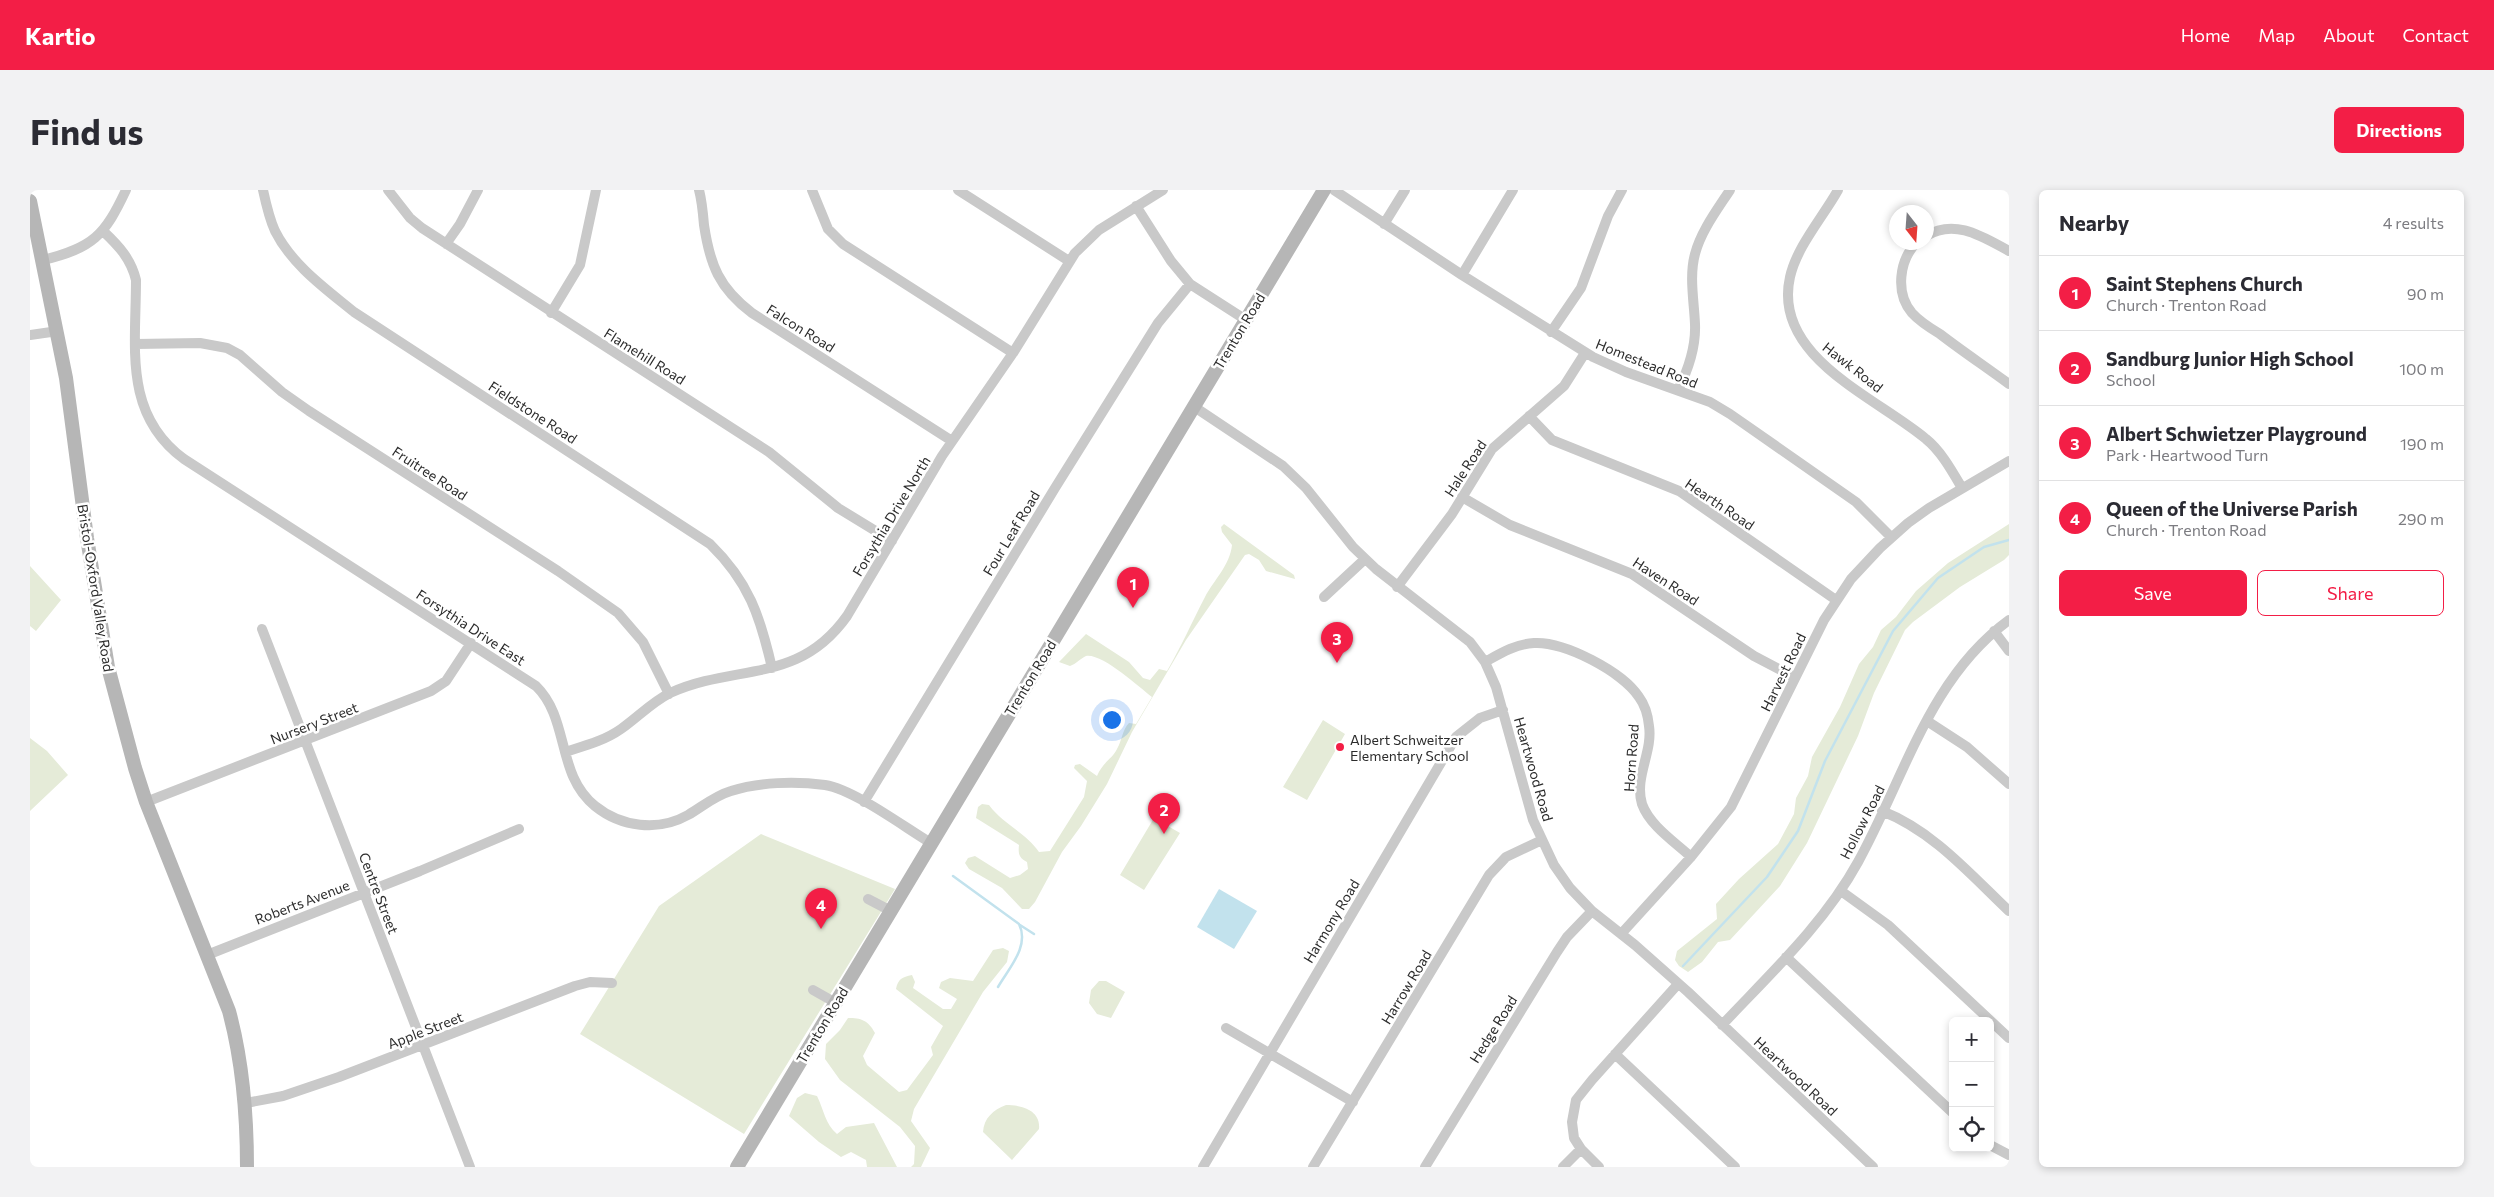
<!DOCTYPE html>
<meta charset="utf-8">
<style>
body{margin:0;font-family:Commissioner,sans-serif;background:#f2f2f3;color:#2b2b33}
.controls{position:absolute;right:15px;bottom:15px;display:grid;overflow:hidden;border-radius:8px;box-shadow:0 2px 8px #0003}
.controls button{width:45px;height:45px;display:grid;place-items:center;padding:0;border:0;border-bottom:1px solid #e1e1e2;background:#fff;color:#2b2b33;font:25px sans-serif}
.compass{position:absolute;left:1859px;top:15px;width:45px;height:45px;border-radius:50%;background:#fff;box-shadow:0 2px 8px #0003;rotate:163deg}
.you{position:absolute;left:1081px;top:529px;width:18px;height:18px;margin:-12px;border:4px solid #fff;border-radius:50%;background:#1a73e8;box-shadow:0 0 0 8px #1a73e833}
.badge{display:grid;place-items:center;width:32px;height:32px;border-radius:50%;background:#f31e46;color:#fff;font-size:16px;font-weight:700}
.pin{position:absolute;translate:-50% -41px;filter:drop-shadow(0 1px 2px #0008)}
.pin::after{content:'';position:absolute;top:26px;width:18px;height:15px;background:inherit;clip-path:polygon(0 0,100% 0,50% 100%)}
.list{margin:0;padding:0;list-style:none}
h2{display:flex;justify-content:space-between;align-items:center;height:65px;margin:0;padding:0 20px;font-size:21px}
h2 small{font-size:16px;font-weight:400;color:#7c7c81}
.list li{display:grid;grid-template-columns:32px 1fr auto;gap:15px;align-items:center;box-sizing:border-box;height:75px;padding:0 20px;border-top:1px solid #e1e1e2}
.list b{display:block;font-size:19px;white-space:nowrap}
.list p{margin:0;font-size:16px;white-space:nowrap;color:#7c7c81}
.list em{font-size:16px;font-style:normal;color:#7c7c81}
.actions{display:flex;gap:10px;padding:15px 20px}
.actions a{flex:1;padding:11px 0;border:1px solid #f31e46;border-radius:8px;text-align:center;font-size:18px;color:#f31e46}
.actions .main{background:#f31e46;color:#fff}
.icon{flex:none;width:28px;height:28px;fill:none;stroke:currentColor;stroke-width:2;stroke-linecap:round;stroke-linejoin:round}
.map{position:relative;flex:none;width:1979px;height:977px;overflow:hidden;border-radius:8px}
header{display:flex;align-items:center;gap:30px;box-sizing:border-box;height:70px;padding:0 25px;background:#f31e46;color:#fff}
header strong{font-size:24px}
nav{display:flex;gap:28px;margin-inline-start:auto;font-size:18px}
.intro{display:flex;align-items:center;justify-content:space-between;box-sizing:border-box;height:120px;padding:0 30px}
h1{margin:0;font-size:35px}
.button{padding:12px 22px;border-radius:8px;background:#f31e46;color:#fff;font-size:18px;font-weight:700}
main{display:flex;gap:30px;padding:0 30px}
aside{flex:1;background:#fff;border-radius:8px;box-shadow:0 2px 8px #0003}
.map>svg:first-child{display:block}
.green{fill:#e5ebd8}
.water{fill:#c2e2ed}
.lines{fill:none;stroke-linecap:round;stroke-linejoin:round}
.stream{stroke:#c2e2ed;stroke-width:2.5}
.minor{stroke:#c9c9c9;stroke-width:10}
.secondary{stroke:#b6b6b6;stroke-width:14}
.poi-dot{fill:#f31e46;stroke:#fff;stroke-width:2}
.labels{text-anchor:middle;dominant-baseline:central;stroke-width:5;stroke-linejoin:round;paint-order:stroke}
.street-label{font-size:14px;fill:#2c2c2c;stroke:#fff}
.poi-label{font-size:14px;fill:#2c2c2c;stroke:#fff;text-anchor:start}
</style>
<header>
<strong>Kartio</strong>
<nav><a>Home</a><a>Map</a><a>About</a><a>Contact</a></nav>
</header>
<div class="intro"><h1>Find us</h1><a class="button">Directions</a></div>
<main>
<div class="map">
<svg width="1979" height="977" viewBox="0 0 1979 977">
<rect width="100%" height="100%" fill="#fff"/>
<path class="green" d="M 1194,334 L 1264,385 L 1265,389 L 1236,381 L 1229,370 L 1219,364 L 1215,365 L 1156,450 L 1102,542 L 1077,594 L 1051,636 L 1032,662 L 1005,712 L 999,719 L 992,719 L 972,698 L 939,679 L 935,673 L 938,668 L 945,666 L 980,688 L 990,685 L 998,679 L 997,672 C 989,668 988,664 989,655 L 946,628 L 948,617 L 952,614 L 959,615 C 973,634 996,643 1009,662 L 1020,661 L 1054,607 L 1057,591 L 1044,578 L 1045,575 L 1050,574 L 1067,586 C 1073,572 1082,569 1087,559 C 1092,551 1092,540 1099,533 L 1106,534 L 1122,507 C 1109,497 1072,463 1056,466 C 1051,468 1046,474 1040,476 L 1029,472 L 1056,444 L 1099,472 L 1113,488 L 1120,490 L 1129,479 L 1137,481 C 1151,457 1162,432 1175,407 C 1184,390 1200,375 1202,355 L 1192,342 L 1191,337 Z
M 1979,334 L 1979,365 L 1974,370 L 1930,397 L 1883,432 L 1875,440 L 1844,503 L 1828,546 L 1777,653 L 1750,696 L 1700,750 L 1688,752 L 1672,772 L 1658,782 L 1649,776 L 1645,770 L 1647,761 L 1687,729 L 1686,714 L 1709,689 L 1748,654 L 1764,624 L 1766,608 L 1778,586 L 1782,567 L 1810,517 L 1829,474 L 1843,457 L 1851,440 L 1866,427 L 1886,401 L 1918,373 Z
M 0,376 L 31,410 L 6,441 L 0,436 Z
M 1293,530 L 1315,544 L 1277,610 L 1253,597 Z
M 0,548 L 17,561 L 38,585 L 0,621 Z
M 1124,628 L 1150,643 L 1114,700 L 1090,685 Z
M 731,644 L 865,699 L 714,944 L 550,844 L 629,716 Z
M 973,758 L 979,761 L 977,772 L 953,802 L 884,919 L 881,931 L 900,958 L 891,977 L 881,977 L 884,974 L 885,956 L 870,937 L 810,890 L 795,869 L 796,854 L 810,840 L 818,828 C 831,828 838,830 845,843 L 833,866 L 837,875 L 869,902 L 877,900 L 903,865 L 901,857 L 913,836 L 866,799 C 868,789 872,787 882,785 L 885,792 L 883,798 L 913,819 L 921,819 L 927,809 L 909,798 L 911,792 L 920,788 L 943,791 L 963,760 Z
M 1069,791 L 1076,791 L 1095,802 L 1081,828 L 1067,824 L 1059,813 L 1061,800 Z
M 775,903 L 787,906 C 794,920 795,934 807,944 L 816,937 L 844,933 L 867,977 L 837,977 L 836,970 L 821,962 L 811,967 L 789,952 L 759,926 L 767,908 Z
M 976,915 C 991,915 1011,920 1009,939 L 982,970 L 953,942 C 954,928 963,920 976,915 Z"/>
<path class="water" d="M 1189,699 L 1227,721 L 1204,759 L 1167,737 Z"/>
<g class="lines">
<path class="stream" d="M 923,686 L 989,734 C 1000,756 979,778 968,797
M 990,735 L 1004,744
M 1653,776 L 1737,687 L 1768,641 L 1795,571 L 1863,441 L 1908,388 L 1954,357 L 1979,350"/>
<path class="minor" d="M 233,0 C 236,14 239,28 245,41 C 262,75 296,99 324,122 L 680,354 C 719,392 730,426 742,478
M 358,0 L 380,28 L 392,38 L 739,262 L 808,318 L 862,351
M 669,0 C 672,11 673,23 674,35 C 680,75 689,98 722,123 L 922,251
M 782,0 L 798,39 L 813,54 L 983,163
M 928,0 L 1039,71
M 1304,0 L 1432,85 L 1563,167 L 1596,182 L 1680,212 L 1700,224 L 1826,312 L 1861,347
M 1808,0 C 1793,27 1767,56 1760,87 C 1742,167 1846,207 1896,249 C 1911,261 1922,281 1932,298
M 1106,16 L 1141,71 L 1160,94 L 1216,130
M 1354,34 L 1375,0
M 73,41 C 89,56 101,69 106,90 C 106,158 93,224 154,269 L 506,496 C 540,529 526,585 565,616 C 591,637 628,642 658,625 C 672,617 684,606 701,601 C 729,592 765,591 795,595 C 825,600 874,637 901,653
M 1896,46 C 1925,28 1953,47 1979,61
M 1887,52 C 1869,70 1865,103 1882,123 C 1890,132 1900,138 1910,144 C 1932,161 1956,177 1979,194
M 416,54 L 430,34 L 448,0
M 13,70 C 63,58 75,45 96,0
M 1432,85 L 1483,0
M 521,123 L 550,75 L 566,0
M 1521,142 L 1551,98 L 1578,26 L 1592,0
M 0,145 L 28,141
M 106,154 L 170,153 L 197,158 L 210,165 L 252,202 L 279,221 L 528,381 L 588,423 L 613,452 L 639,504
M 1648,200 C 1658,180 1666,157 1665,134 C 1664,111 1659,86 1665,64 C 1671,41 1687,20 1700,0
M 1163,216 L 1253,276 L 1276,298 L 1323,357 L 1346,379 L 1440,452 L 1455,472 L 1466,497 L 1503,630 L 1524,675 L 1540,698 L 1562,721 L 1605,755 L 1658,802 L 1843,977
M 1499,226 L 1522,250 L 1649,301 L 1806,410
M 1432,307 L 1480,335 L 1602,384 L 1724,466 L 1764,487
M 1367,397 L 1422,324 L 1462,259 L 1534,196 L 1555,163
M 1294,407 L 1335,369
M 232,439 L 440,977
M 1964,441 L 1979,461
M 1455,472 C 1471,463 1486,454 1504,453 C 1534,451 1593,482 1609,507 C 1615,515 1618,526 1619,536 C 1623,562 1604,587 1612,614 C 1620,636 1645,652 1661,667
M 1897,531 L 1937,557 L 1979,594
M 535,562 C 554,556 574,551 591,539 C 608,527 622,512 640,503 C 706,473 768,495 817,426 L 912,266 L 983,163 L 1045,63 L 1069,40 L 1133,0
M 116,612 L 401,501 L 416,491 L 441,453
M 834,612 L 1025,298 L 1128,133 L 1160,94
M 1852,621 C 1903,641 1940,684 1979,721
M 1811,701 L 1858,735 L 1979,848
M 838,709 L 861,721
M 1591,744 L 1661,667 L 1701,617 L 1794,430 L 1821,389 L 1850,358 L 1878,333 L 1899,318 L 1979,271
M 177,765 L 390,681 L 489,639
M 1756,767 L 1923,923
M 783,800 L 806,813
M 1692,835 C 1740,784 1794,734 1828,672 C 1874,589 1899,488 1979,430
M 1196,838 L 1323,912
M 1585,864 L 1705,977
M 216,913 L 253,906 L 309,887 L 545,796 L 560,792 L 582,793
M 1960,955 L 1979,965
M 1173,977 L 1426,547 L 1450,528 L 1473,520
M 1283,977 L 1459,685 L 1476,667 L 1512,650
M 1395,977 L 1527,762 L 1537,747 L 1562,721
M 1533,977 L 1551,959
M 1569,977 L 1551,959 L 1544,948 L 1542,932 L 1546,910 L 1562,890 L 1648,794"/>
<path class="secondary" d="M 0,11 L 36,188 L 57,348 L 78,477 L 105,578 L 116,612 L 199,821 C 213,873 217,923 217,977
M 707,977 L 1294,0"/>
</g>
<circle class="poi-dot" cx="1310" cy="557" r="5"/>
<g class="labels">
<g class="street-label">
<text transform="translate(771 138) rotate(32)">Falcon Road</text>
<text transform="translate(1209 141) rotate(-59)">Trenton Road</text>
<text transform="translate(615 166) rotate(32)">Flamehill Road</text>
<text transform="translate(1617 173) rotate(22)">Homestead Road</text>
<text transform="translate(1823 177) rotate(38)">Hawk Road</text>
<text transform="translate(503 222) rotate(33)">Fieldstone Road</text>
<text transform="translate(1435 278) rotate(-57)">Hale Road</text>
<text transform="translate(400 283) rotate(33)">Fruitree Road</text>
<text transform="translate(1690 314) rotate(34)">Hearth Road</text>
<text transform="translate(861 326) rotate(-59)">Forsythia Drive North</text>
<text transform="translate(981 343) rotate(-59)">Four Leaf Road</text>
<text transform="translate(1636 391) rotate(33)">Haven Road</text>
<text transform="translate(66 398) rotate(81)">Bristol-Oxford Valley Road</text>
<text transform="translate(441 437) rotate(33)">Forsythia Drive East</text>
<text transform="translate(1753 482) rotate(-64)">Harvest Road</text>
<text transform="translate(1000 488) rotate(-59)">Trenton Road</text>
<text transform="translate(284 533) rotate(-21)">Nursery Street</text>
<text transform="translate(1601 568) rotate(-86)">Horn Road</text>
<text transform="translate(1504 579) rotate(74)">Heartwood Road</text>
<text transform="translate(1832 632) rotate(-63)">Hollow Road</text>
<text transform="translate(349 703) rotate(69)">Centre Street</text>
<text transform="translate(272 712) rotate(-21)">Roberts Avenue</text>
<text transform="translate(1301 731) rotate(-59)">Harmony Road</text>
<text transform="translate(1376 797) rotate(-59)">Harrow Road</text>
<text transform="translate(792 835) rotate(-59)">Trenton Road</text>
<text transform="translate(1463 839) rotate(-58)">Hedge Road</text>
<text transform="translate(395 840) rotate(-21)">Apple Street</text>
<text transform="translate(1766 886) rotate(43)">Heartwood Road</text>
</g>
<g class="poi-label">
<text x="1320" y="549">Albert Schweitzer<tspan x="1320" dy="16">Elementary School</tspan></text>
</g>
</g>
</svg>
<div class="controls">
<button>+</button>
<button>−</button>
<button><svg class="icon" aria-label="locate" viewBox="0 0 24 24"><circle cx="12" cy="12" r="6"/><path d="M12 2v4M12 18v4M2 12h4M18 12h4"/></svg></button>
</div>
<svg class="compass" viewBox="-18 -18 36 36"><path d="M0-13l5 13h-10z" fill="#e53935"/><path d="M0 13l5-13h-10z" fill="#7c7c81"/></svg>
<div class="you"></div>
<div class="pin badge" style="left:1103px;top:418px">1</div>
<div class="pin badge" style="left:1134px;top:644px">2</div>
<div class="pin badge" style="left:1307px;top:473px">3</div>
<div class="pin badge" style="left:791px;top:739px">4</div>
</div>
<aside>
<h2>Nearby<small>4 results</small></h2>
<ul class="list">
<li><span class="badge">1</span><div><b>Saint Stephens Church</b><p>Church · Trenton Road</p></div><em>90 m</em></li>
<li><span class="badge">2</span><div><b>Sandburg Junior High School</b><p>School</p></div><em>100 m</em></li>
<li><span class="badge">3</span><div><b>Albert Schwietzer Playground</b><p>Park · Heartwood Turn</p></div><em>190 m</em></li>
<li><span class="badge">4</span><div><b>Queen of the Universe Parish</b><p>Church · Trenton Road</p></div><em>290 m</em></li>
</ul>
<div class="actions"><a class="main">Save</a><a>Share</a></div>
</aside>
</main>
